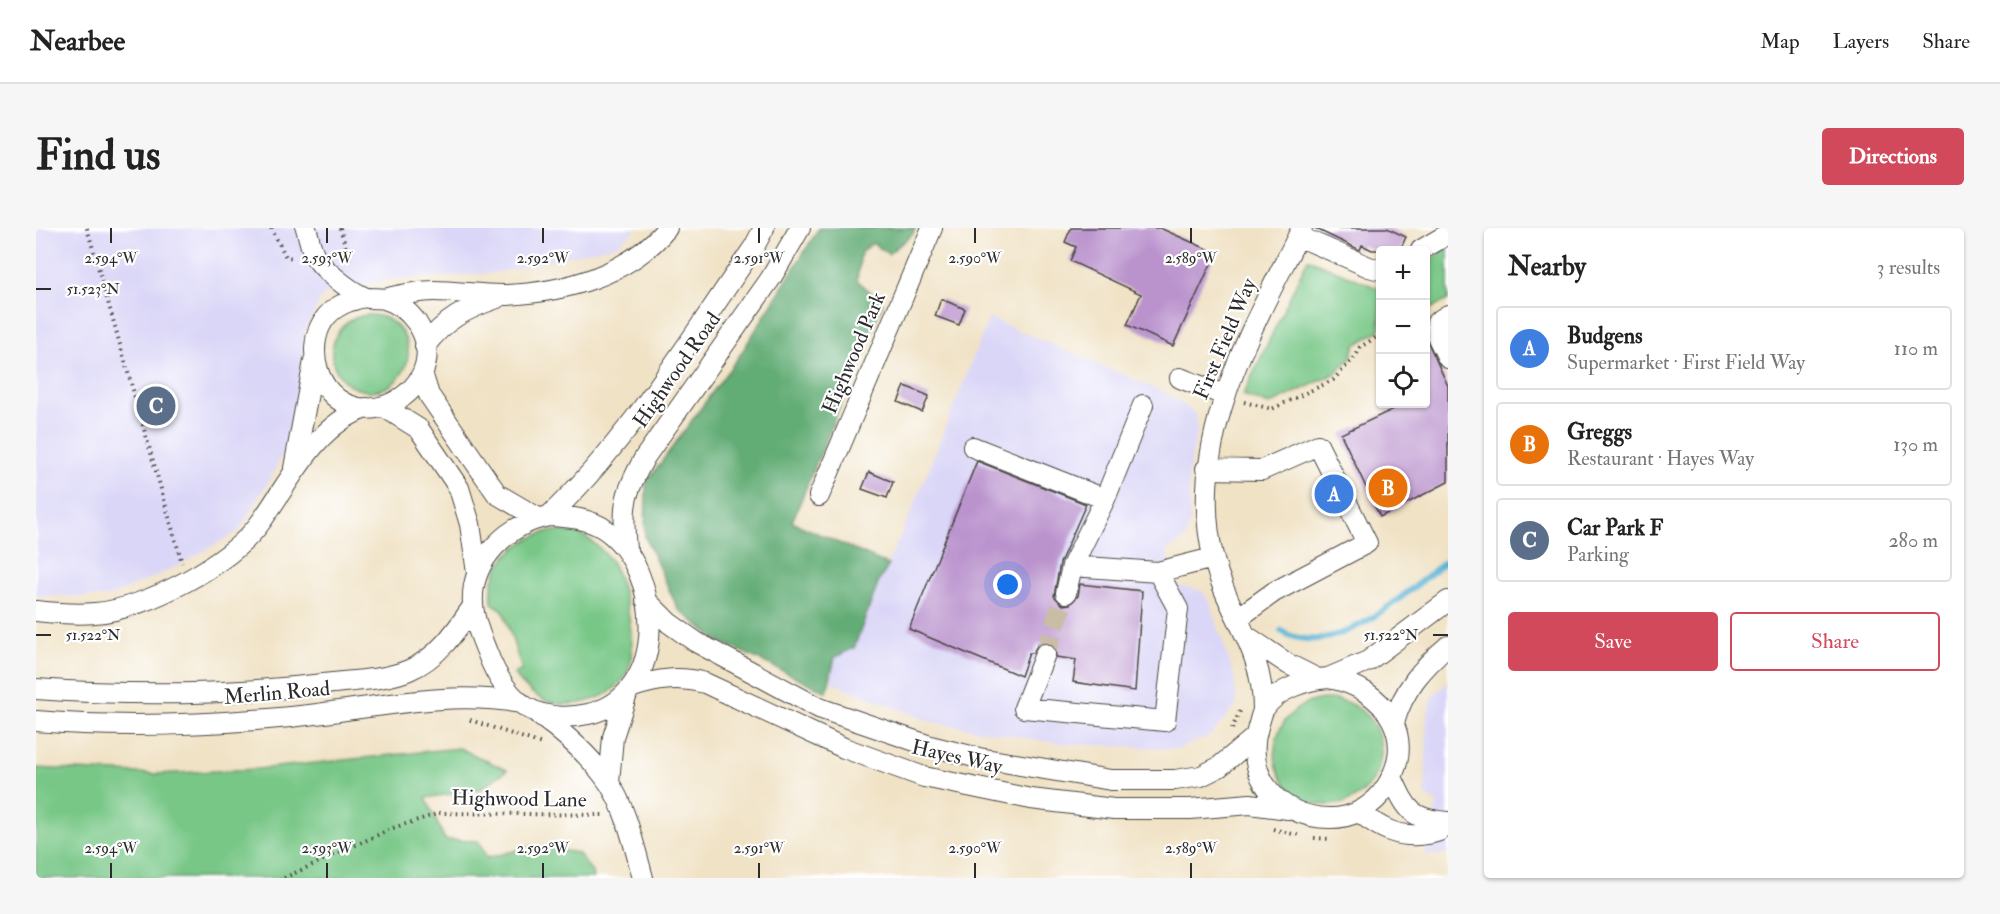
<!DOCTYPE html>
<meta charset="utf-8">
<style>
body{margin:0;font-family:"IM FELL Double Pica",serif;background:#f6f6f6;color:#222}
.controls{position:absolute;right:18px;top:18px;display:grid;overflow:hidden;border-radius:6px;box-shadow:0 2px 4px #0004}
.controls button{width:54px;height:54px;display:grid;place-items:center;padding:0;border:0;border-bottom:2px solid #e0e0e0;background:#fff;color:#222;font:30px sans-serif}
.you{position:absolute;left:972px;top:357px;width:21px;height:21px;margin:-15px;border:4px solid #fff;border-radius:50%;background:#1a73e8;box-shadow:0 0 0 9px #1a73e833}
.badge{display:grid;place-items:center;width:39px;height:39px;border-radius:50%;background:#d1495b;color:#fff;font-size:20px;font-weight:700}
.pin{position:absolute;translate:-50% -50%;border:3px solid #fff;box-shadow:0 2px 6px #0006}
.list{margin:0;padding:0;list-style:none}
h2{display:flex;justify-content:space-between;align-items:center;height:78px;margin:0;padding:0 24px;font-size:26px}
h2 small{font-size:20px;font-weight:400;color:#767676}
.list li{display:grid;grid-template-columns:39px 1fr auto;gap:18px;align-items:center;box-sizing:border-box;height:84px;margin:0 12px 12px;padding:0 12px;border:2px solid #e0e0e0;border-radius:6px}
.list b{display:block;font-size:22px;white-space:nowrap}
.list p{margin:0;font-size:20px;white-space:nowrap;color:#767676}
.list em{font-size:20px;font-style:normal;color:#767676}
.actions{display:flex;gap:12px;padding:18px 24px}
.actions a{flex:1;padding:14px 0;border:2px solid #d1495b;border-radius:6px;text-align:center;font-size:21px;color:#d1495b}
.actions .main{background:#d1495b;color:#fff}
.icon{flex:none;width:33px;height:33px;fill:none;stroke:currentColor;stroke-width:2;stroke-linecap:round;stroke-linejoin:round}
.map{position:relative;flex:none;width:1412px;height:650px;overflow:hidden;border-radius:6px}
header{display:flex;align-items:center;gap:36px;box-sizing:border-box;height:84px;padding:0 30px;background:#fff;border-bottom:2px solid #e0e0e0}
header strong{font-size:28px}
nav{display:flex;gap:33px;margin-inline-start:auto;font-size:21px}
.intro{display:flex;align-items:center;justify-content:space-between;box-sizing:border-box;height:144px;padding:0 36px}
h1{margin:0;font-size:42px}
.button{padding:15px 27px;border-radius:6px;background:#d1495b;color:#fff;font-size:21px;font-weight:700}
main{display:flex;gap:36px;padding:0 36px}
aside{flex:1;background:#fff;border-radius:6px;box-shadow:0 2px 4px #0004}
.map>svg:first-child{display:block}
.built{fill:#dad6f7}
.green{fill:#78c787;stroke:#527959;stroke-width:1.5}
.forest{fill:#62ac74;stroke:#466c50;stroke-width:1.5}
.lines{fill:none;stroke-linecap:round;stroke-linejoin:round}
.stream{stroke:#57b3d5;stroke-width:6}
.building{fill:#ba93cd}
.minor-tunnel{stroke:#c9bda6;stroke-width:20;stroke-dasharray:20 10;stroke-linecap:butt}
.minor-casing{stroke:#494642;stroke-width:22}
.path{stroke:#494642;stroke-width:4;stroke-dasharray:1.5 4.5;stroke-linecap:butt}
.minor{stroke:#fff;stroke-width:20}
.ticks{fill:none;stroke:#2b2b2b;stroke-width:2}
.labels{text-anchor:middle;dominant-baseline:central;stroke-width:4.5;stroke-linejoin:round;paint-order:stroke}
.street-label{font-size:21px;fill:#2b2b2b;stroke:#fff}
.ticks-label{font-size:15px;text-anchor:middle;fill:#2b2b2b;stroke:#fff;stroke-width:4.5;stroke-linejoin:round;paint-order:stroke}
</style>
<header>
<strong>Nearbee</strong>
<nav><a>Map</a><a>Layers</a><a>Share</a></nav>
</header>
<div class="intro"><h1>Find us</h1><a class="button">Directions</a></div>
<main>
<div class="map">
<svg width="1412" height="650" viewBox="0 0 1412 650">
<rect width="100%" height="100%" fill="#fff"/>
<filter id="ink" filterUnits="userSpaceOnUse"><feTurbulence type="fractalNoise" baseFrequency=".0167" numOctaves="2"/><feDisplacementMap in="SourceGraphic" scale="12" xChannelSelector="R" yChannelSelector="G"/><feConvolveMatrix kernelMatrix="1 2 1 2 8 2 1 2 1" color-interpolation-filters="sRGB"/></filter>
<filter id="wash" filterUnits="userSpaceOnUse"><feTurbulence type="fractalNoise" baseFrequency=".008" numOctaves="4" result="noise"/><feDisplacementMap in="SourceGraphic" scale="24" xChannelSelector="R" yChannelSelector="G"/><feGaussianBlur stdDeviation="1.35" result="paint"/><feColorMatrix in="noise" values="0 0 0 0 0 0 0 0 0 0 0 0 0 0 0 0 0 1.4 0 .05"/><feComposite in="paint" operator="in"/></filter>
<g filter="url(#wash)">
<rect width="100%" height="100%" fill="#f0e2c5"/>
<path class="built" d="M 0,0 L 601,0 L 581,17 L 460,45 L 348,52 L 287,67 L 268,104 L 267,178 L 239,242 L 202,304 L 132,343 L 72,369 L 0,368 Z
M 953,90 L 1132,166 L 1160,186 L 1161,204 L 1152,247 L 1154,292 L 1150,310 L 1131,323 L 1136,357 L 1165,362 L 1173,372 L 1198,448 L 1201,476 L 1175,507 L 1142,521 L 1021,515 L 896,494 L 795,454 L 799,429 L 843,353 L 874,287 Z
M 1412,454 L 1412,625 L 1389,628 L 1401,575 L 1389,567 L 1391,486 L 1397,468 Z"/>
<path class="green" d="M 1412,19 L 1412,72 L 1390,83 L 1390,36 Z
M 1272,31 L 1344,61 L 1344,102 L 1319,117 L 1315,130 L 1298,146 L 1233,177 L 1207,167 Z
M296 125a38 38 0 1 1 76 0a38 38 0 1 1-76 0Z
M 514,303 C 524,303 537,303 546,307 C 557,313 570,325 576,335 C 589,359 604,422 590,447 C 576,471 539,481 513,474 C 498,469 487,458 478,446 L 486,442 L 467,382 L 456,375 C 452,336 479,313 514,303 Z
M1239 524a53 53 0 1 1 106 0a53 53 0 1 1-106 0Z
M 423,520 L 471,542 L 445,561 L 390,570 L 409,612 L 442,613 L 451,630 L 497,618 L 542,625 L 556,644 L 557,650 L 0,650 L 0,540 L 120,546 L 222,541 Z"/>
<path class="forest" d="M 783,0 L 879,0 L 877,6 L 852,26 L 837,15 L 825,24 L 821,52 L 847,75 L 756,294 L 853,337 L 843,353 L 818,420 L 799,429 L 791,464 L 681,412 L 642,381 L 609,309 L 610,255 L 706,124 Z"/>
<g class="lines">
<path class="stream" d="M 1245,403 C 1299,436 1370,363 1412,332"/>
</g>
<g id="blocks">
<path class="building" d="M 1035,0 L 1124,0 L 1180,25 L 1137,118 L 1091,97 L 1105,66 L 1034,33 L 1040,19 L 1029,14 Z
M 1278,0 L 1351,0 L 1370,9 L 1364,22 L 1336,22 L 1326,17 L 1324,22 Z
M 905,71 L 929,81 L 923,97 L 899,88 Z
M 1389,108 L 1412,158 L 1412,254 L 1344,289 L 1305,206 L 1360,180 L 1358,176 L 1389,176 Z
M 869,158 L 893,168 L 886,184 L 862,174 Z
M 941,233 L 1050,276 L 1024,335 L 1018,368 L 1027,377 L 1034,376 L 1042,368 L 1044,356 L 1106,363 L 1099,463 L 1037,454 L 1040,432 L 1020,429 L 1019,419 L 1013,415 L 1002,416 L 997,425 L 993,425 L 985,448 L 873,401 Z
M 833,244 L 857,254 L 851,270 L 826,261 Z"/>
</g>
</g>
<g filter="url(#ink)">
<use href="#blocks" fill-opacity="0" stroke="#494642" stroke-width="1.5"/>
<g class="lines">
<path class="minor-tunnel" d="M 1009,426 L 1030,365"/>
<defs>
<path id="minor" d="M 270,0 C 273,9 274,18 278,26 C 283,39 313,62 326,68 C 332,72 341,69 348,71 C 361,74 373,84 381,95 C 419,152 336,210 294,164 C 272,139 273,93 305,77 C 312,73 320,72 327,69
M 1262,8 L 1333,39 L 1344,42
M 1385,22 L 1412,6
M 348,71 C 365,67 381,63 398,63 C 422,63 447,68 471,67 C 529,64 593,47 631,0
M 1412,87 L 1401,94 L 1402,110 L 1412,130
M 389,118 C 409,91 430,81 461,70
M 387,148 L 393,167 L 461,266 L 502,290
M 1144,150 L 1188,167
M 348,179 L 383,201 L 423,260 L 434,296 L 441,345
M 937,219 L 1069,271
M 258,240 L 278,133
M 1170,241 L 1226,242 L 1282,217 L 1331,315 L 1238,364 L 1202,390
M 783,268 L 896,0
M 513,288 C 533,289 553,290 570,302 C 626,342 636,467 552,486 C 535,490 514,490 498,483 C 475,474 459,446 451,424 C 445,409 438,393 437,376 C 434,332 472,296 513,288 Z
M 513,288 C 595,210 654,111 718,19 L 728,0
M 590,321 C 586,278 588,266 609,229 L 735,50 L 764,0
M 1036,338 L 1122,344 L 1177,330
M 1030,365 L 1036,338 L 1069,271 L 1107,177
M 610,372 L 633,395 L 660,414 L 783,480 L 894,518 L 943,530 L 1075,552 L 1139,552 L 1165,548 L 1183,539 L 1219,509
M 0,383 C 19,385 40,387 59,385 C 108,382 196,335 224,295 C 254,254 279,197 330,180
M 1212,409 L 1252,436 L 1282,451
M 1009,426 L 988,480 L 1129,493 L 1142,381 L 1122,344
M 1292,450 C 1351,460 1386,514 1345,566 C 1332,581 1313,591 1293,590 C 1244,590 1207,548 1222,499 C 1224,493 1225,486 1228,481 C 1241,461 1270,452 1292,450 Z
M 1292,450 L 1332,433 L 1412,373
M 597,459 C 622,451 644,448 669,455 L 808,520 L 888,549 L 995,571 L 1078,581 L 1154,581 L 1214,576 L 1252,581
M 0,461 C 99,468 198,467 297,455 C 322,452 349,452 373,442 C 402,430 420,403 437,378
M 1227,481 C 1227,419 1192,387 1178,332 C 1148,214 1216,102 1266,0
M 503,487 C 528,505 555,529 573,555 C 590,580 599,621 607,650
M 0,493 C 84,500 170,497 254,489 C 331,482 408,461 485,475
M 1358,495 C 1367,462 1386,440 1412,418
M 1356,549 C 1371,582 1374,591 1412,594
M 573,555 L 577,509 L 591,466
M 1323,584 C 1345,601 1363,611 1392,606 C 1401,604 1407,603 1412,595"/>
</defs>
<use href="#minor" class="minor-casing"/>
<path class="path" d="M 51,0 L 146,335
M 235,0 L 250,29 L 258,30
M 304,0 L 313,30 L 308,31
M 1208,174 L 1236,181 L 1297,152 L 1320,128 L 1324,119 L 1344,107
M 434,492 L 506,516
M 1196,501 L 1204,483
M 1237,601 L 1265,608
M 1278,610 L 1295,611
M 248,650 L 357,600 L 404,585 L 570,587"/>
<use href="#minor" class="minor"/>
</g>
</g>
<path class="ticks" d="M 75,0 L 75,15M 291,0 L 291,15M 507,0 L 507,15M 723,0 L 723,15M 939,0 L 939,15M 1155,0 L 1155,15M 0,61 L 15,61M 0,407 L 15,407M 1397,407 L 1412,407M 75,635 L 75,650M 291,635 L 291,650M 507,635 L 507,650M 723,635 L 723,650M 939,635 L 939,650M 1155,635 L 1155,650"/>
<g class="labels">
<g class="street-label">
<text transform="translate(1189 111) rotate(-67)">First Field Way</text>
<text transform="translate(818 125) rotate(-67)">Highwood Park</text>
<text transform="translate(641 142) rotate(-55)">Highwood Road</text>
<text transform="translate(241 465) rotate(-5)">Merlin Road</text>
<text transform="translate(921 529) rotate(13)">Hayes Way</text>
<text transform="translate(483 571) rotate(1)">Highwood Lane</text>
</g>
</g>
<g class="ticks-label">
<text x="75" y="35">2.594°W</text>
<text x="291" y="35">2.593°W</text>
<text x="507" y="35">2.592°W</text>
<text x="723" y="35">2.591°W</text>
<text x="939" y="35">2.590°W</text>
<text x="1155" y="35">2.589°W</text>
<text x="57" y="66">51.523°N</text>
<text x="57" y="412">51.522°N</text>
<text x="1355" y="412">51.522°N</text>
<text x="75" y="625">2.594°W</text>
<text x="291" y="625">2.593°W</text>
<text x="507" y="625">2.592°W</text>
<text x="723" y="625">2.591°W</text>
<text x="939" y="625">2.590°W</text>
<text x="1155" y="625">2.589°W</text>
</g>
</svg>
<div class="controls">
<button>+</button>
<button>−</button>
<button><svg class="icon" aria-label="locate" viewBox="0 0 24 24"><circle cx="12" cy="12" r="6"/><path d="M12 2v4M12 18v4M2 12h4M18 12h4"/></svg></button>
</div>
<div class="you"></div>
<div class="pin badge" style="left:1298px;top:266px;background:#3f7fe0">A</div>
<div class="pin badge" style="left:1352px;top:260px;background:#e8710a">B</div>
<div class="pin badge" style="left:120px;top:178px;background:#5c6f8a">C</div>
</div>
<aside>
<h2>Nearby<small>3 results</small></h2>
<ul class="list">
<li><span class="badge" style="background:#3f7fe0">A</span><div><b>Budgens</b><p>Supermarket · First Field Way</p></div><em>110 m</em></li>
<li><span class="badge" style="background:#e8710a">B</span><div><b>Greggs</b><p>Restaurant · Hayes Way</p></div><em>130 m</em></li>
<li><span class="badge" style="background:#5c6f8a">C</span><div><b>Car Park F</b><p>Parking</p></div><em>280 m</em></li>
</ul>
<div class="actions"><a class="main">Save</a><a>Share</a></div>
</aside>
</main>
